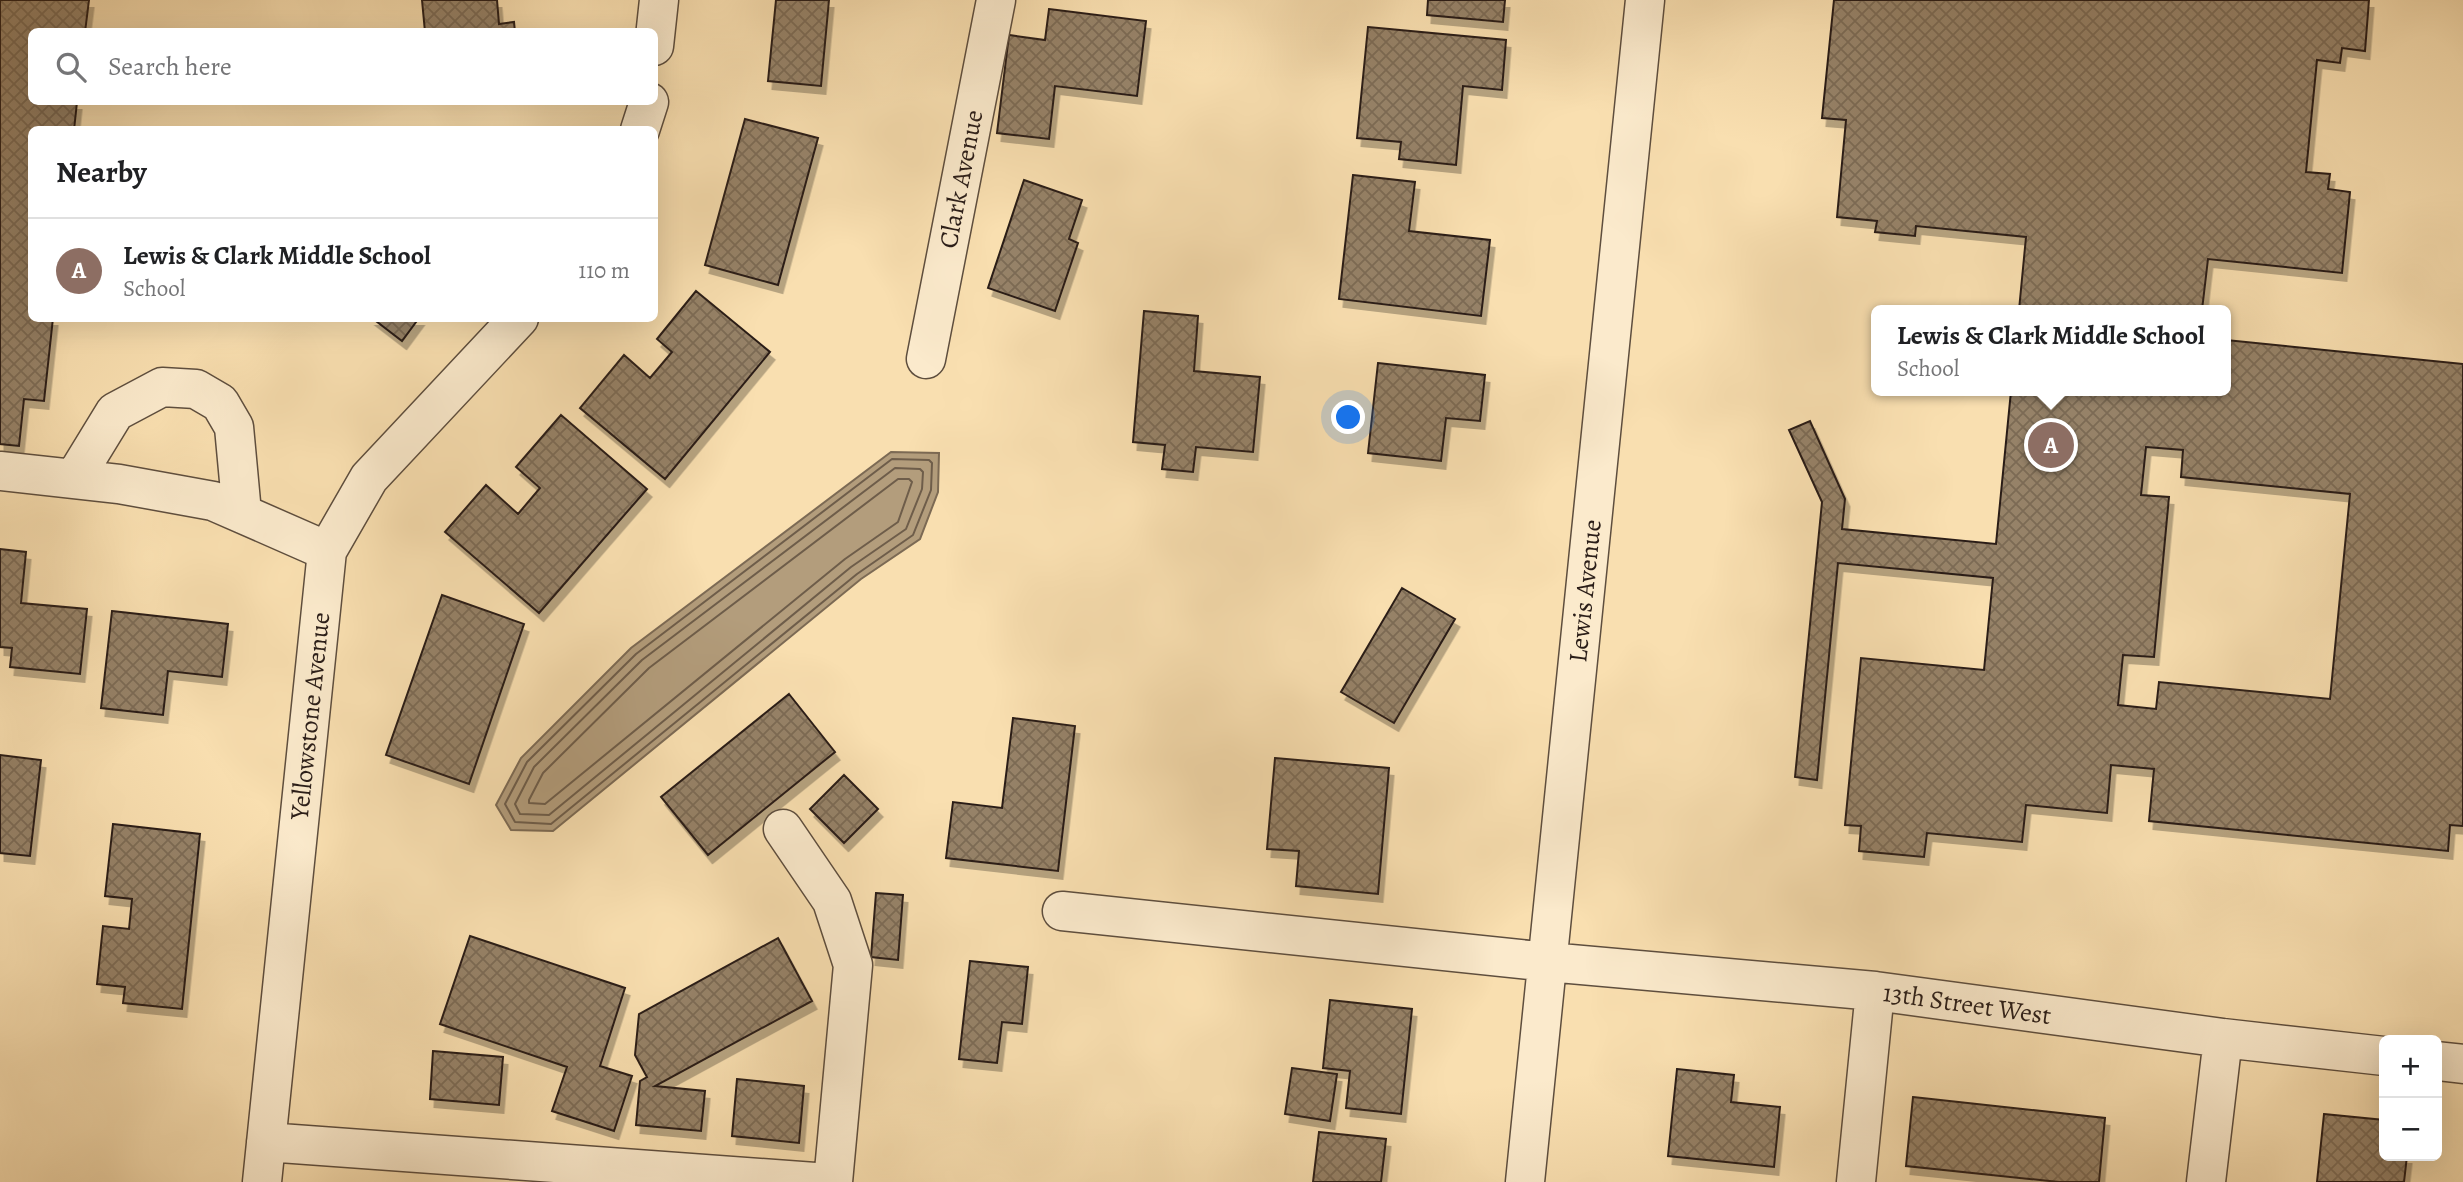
<!DOCTYPE html>
<meta charset="utf-8">
<style>
body{margin:0;font-family:Alegreya,serif;background:#f2f2f2;color:#202124}
.controls{position:absolute;right:21px;bottom:21px;display:grid;overflow:hidden;border-radius:10px;box-shadow:0 7px 28px #0002}
.controls button{width:63px;height:63px;display:grid;place-items:center;padding:0;border:0;border-bottom:2px solid #e0e0e0;background:#fff;color:#202124;font:35px sans-serif}
.you{position:absolute;left:1349px;top:418px;width:24px;height:24px;margin:-18px;border:5px solid #fff;border-radius:50%;background:#1a73e8;box-shadow:0 0 0 10px #1a73e833}
.badge{display:grid;place-items:center;width:46px;height:46px;border-radius:50%;background:#111827;color:#fff;font-size:23px;font-weight:700}
.pin{position:absolute;translate:-50% -50%;border:4px solid #fff;box-shadow:0 2px 7px #0006}
.popup{position:absolute;left:1871px;top:305px;width:360px;height:91px;box-sizing:border-box;display:grid;place-content:center;border-radius:10px;background:#fff;filter:drop-shadow(0 2px 5px #0005);font-size:23px;white-space:nowrap;color:#757577}
.popup b{font-size:26px;color:#202124}
.popup::after{content:'';position:absolute;left:50%;top:100%;margin-left:-14px;border:14px solid transparent;border-top-color:#fff}
.list{margin:0;padding:0;list-style:none}
h2{display:flex;justify-content:space-between;align-items:center;height:91px;margin:0;padding:0 28px;font-size:30px}
h2 small{font-size:23px;font-weight:400;color:#757577}
.list li{display:grid;grid-template-columns:46px 1fr auto;gap:21px;align-items:center;box-sizing:border-box;height:105px;padding:0 28px;border-top:2px solid #e0e0e0}
.list b{display:block;font-size:26px;white-space:nowrap}
.list p{margin:0;font-size:23px;white-space:nowrap;color:#757577}
.list em{font-size:23px;font-style:normal;color:#757577}
.icon{flex:none;width:38px;height:38px;fill:none;stroke:currentColor;stroke-width:2;stroke-linecap:round;stroke-linejoin:round}
.map{position:relative;flex:none;width:2463px;height:1182px;overflow:hidden}
.search{position:absolute;background:#fff;box-shadow:0 7px 28px #0002;left:28px;top:28px;width:630px;height:77px;display:flex;align-items:center;gap:18px;box-sizing:border-box;padding:0 24px;border-radius:10px;color:#757577;font-size:26px}
.panel{position:absolute;background:#fff;box-shadow:0 7px 28px #0002;left:28px;top:126px;width:630px;height:196px;border-radius:10px}
.map>svg:first-child{display:block}
.water{fill:#b39d7c;stroke:#7c6a54;stroke-width:2}
.lines{fill:none;stroke-linecap:round;stroke-linejoin:round}
.shore{stroke:#6e5d4a;stroke-width:2}
.building{fill:url(#building-cross-hatch);stroke:#2a1d18;stroke-width:2;fill-rule:evenodd;filter:url(#shadow)}
.minor-casing{stroke:#5e4e3e;stroke-width:41}
.minor{stroke:#fbeacc;stroke-width:38}
.labels{text-anchor:middle;dominant-baseline:central;stroke-width:5;stroke-linejoin:round;paint-order:stroke}
.street-label{font-size:26px;fill:#2a1d18;stroke:#fbeacc}
</style>
<div class="map">
<svg width="2463" height="1182" viewBox="0 0 2463 1182">
<defs>
<pattern id="building-cross-hatch" width="8" height="8" patternUnits="userSpaceOnUse" patternTransform="scale(1.75)"><rect width="8" height="8" fill="#968267"/><path d="M0 0l8 8M0 8l8-8" fill="none" stroke="#7b6a54"/></pattern>
<filter id="shadow"><feDropShadow dx="4.5" dy="8" stdDeviation="0" flood-color="#0004"/></filter>
</defs>
<rect width="100%" height="100%" fill="#f9dfb0"/>
<filter id="stains"><feTurbulence type="fractalNoise" baseFrequency=".00286" numOctaves="4"/><feColorMatrix values="0 0 0 0 .2 0 0 0 0 .09 0 0 0 0 .02 0 0 0 .5 -.17"/></filter>
<radialGradient id="worn" r=".72"><stop offset=".6" stop-color="#630" stop-opacity="0"/><stop offset="1" stop-color="#630" stop-opacity=".3"/></radialGradient>
<path class="water" d="M 891,452 L 939,453 L 938,492 L 920,539 L 861,579 L 553,831 L 511,830 L 496,805 L 521,758 L 631,648 Z"/>
<g class="lines">
<path class="shore" d="M 892,459 L 929,460 L 932,463 L 931,490 L 913,535 L 857,574 L 551,824 L 515,822 L 505,804 L 527,762 L 636,654 Z
M 895,468 L 920,469 L 923,472 L 922,489 L 906,529 L 851,567 L 549,815 L 520,814 L 515,804 L 534,767 L 642,660 Z
M 898,479 L 909,479 L 912,482 L 898,522 L 845,559 L 545,804 L 529,803 L 529,800 L 543,773 L 649,668 Z"/>
</g>
<path class="building" d="M 0,0 L 89,0 L 85,32 L 32,32 L 32,102 L 77,102 L 74,130 L 32,130 L 32,318 L 53,318 L 44,401 L 24,399 L 19,446 L 0,444 Z
M 422,0 L 497,0 L 499,24 L 514,22 L 515,32 L 425,32 Z
M 776,0 L 829,0 L 821,86 L 768,81 Z
M 1428,0 L 1505,0 L 1503,22 L 1427,15 Z
M 1834,0 L 2369,0 L 2365,51 L 2342,48 L 2340,63 L 2317,60 L 2306,172 L 2330,174 L 2328,189 L 2350,192 L 2342,273 L 2208,259 L 2202,310 L 2019,310 L 2026,237 L 1916,226 L 1915,236 L 1875,232 L 1877,221 L 1837,217 L 1846,120 L 1822,118 Z
M 1049,9 L 1146,21 L 1137,96 L 1055,86 L 1049,139 L 997,133 L 1009,35 L 1045,40 Z
M 1368,27 L 1506,40 L 1502,90 L 1463,86 L 1456,165 L 1399,159 L 1401,142 L 1357,138 Z
M 745,119 L 818,138 L 778,285 L 705,265 Z
M 1353,175 L 1415,182 L 1409,231 L 1490,240 L 1481,316 L 1339,299 Z
M 1024,180 L 1082,200 L 1069,239 L 1078,243 L 1055,311 L 988,288 Z
M 696,291 L 770,352 L 665,479 L 580,408 L 624,355 L 650,378 L 672,352 L 657,339 Z
M 1144,311 L 1198,316 L 1194,371 L 1260,377 L 1253,452 L 1196,447 L 1193,472 L 1162,469 L 1165,445 L 1133,442 Z
M 372,318 L 419,318 L 402,341 Z
M 2226,340 L 2463,364 L 2463,826 L 2450,825 L 2448,851 L 2149,821 L 2154,769 L 2111,765 L 2107,813 L 2026,805 L 2022,842 L 1927,833 L 1924,857 L 1859,851 L 1861,826 L 1845,825 L 1861,658 L 1984,670 L 1993,578 L 1838,563 L 1817,780 L 1795,777 L 1822,502 L 1789,430 L 1810,421 L 1845,499 L 1842,529 L 1996,544 L 2011,391 L 2226,391 ZM 2146,447 L 2183,450 L 2181,477 L 2350,494 L 2330,699 L 2159,682 L 2156,709 L 2118,705 L 2123,655 L 2154,657 L 2169,497 L 2141,495 Z
M 1378,363 L 1485,375 L 1480,421 L 1446,418 L 1441,461 L 1368,453 Z
M 561,415 L 647,489 L 539,613 L 445,532 L 486,485 L 518,514 L 540,488 L 516,467 Z
M 0,549 L 26,552 L 21,603 L 87,609 L 80,674 L 10,667 L 12,648 L 0,647 Z
M 1402,588 L 1455,619 L 1394,723 L 1341,692 Z
M 442,595 L 524,624 L 469,784 L 386,755 Z
M 112,611 L 228,624 L 222,677 L 168,671 L 163,715 L 101,708 Z
M 789,694 L 835,752 L 708,855 L 661,797 Z
M 1013,718 L 1075,726 L 1058,871 L 946,858 L 953,802 L 1002,808 Z
M 0,755 L 41,760 L 30,856 L 0,853 Z
M 1275,758 L 1389,768 L 1378,894 L 1296,886 L 1299,851 L 1267,849 Z
M 844,775 L 878,809 L 844,843 L 810,809 Z
M 113,824 L 200,834 L 182,1009 L 123,1003 L 125,987 L 97,984 L 103,926 L 129,929 L 132,899 L 105,896 Z
M 876,893 L 903,895 L 898,960 L 871,957 Z
M 470,936 L 625,988 L 600,1066 L 632,1076 L 614,1131 L 552,1111 L 567,1067 L 440,1024 Z
M 778,938 L 812,1001 L 655,1086 L 705,1091 L 701,1131 L 636,1125 L 640,1081 L 647,1077 L 635,1055 L 639,1014 Z
M 970,961 L 1028,967 L 1022,1024 L 1002,1022 L 997,1063 L 959,1059 Z
M 1330,1000 L 1412,1009 L 1401,1114 L 1346,1108 L 1350,1071 L 1323,1068 Z
M 433,1051 L 503,1057 L 499,1105 L 430,1099 Z
M 1292,1068 L 1337,1074 L 1330,1121 L 1285,1114 Z
M 1677,1069 L 1734,1075 L 1731,1102 L 1780,1107 L 1774,1167 L 1668,1156 Z
M 737,1079 L 804,1086 L 799,1143 L 732,1136 Z
M 1913,1097 L 2105,1118 L 2099,1182 L 2059,1182 L 1906,1166 Z
M 2324,1114 L 2384,1120 L 2384,1156 L 2407,1156 L 2404,1182 L 2317,1182 Z
M 1319,1132 L 1386,1139 L 1381,1182 L 1313,1182 Z"/>
<g class="lines">
<defs>
<path id="minor" d="M 654,46 L 659,0
M 640,130 L 649,102
M 926,359 L 996,0
M 0,471 L 119,484 L 213,501 L 327,551
M 74,479 L 115,412 L 162,387 L 196,389 L 220,403 L 234,427 L 242,513
M 783,829 L 832,901 L 853,965 L 833,1182
M 1062,911 L 1548,962 L 1875,991 L 2223,1038 L 2384,1056
M 2437,1061 L 2463,1064
M 266,1142 L 815,1182
M 262,1182 L 327,551 L 369,478 L 519,318
M 1525,1182 L 1645,0
M 1856,1182 L 1875,991
M 2206,1182 L 2223,1038"/>
</defs>
<use href="#minor" class="minor-casing"/>
<use href="#minor" class="minor"/>
</g>
<g class="labels">
<g class="street-label">
<text transform="translate(961 179) rotate(-79)">Clark Avenue</text>
<text transform="translate(1585 591) rotate(-84)">Lewis Avenue</text>
<text transform="translate(310 716) rotate(-84)">Yellowstone Avenue</text>
<text transform="translate(1967 1004) rotate(8)">13th Street West</text>
</g>
</g>
<rect width="100%" height="100%" filter="url(#stains)"/>
<rect width="100%" height="100%" fill="url(#worn)"/>
</svg>
<div class="controls">
<button>+</button>
<button>−</button>
</div>
<div class="you"></div>
<div class="pin badge" style="left:2051px;top:445px;background:#8d6e63">A</div>
<div class="popup"><b>Lewis &amp; Clark Middle School</b>School</div>
<div class="search"><svg class="icon" aria-label="search" viewBox="0 0 24 24"><circle cx="10" cy="10" r="6"/><path d="M15 15l6 6"/></svg>Search here</div>
<section class="panel">
<h2>Nearby<small></small></h2>
<ul class="list">
<li><span class="badge" style="background:#8d6e63">A</span><div><b>Lewis &amp; Clark Middle School</b><p>School</p></div><em>110 m</em></li>
</ul>
</section>
</div>
